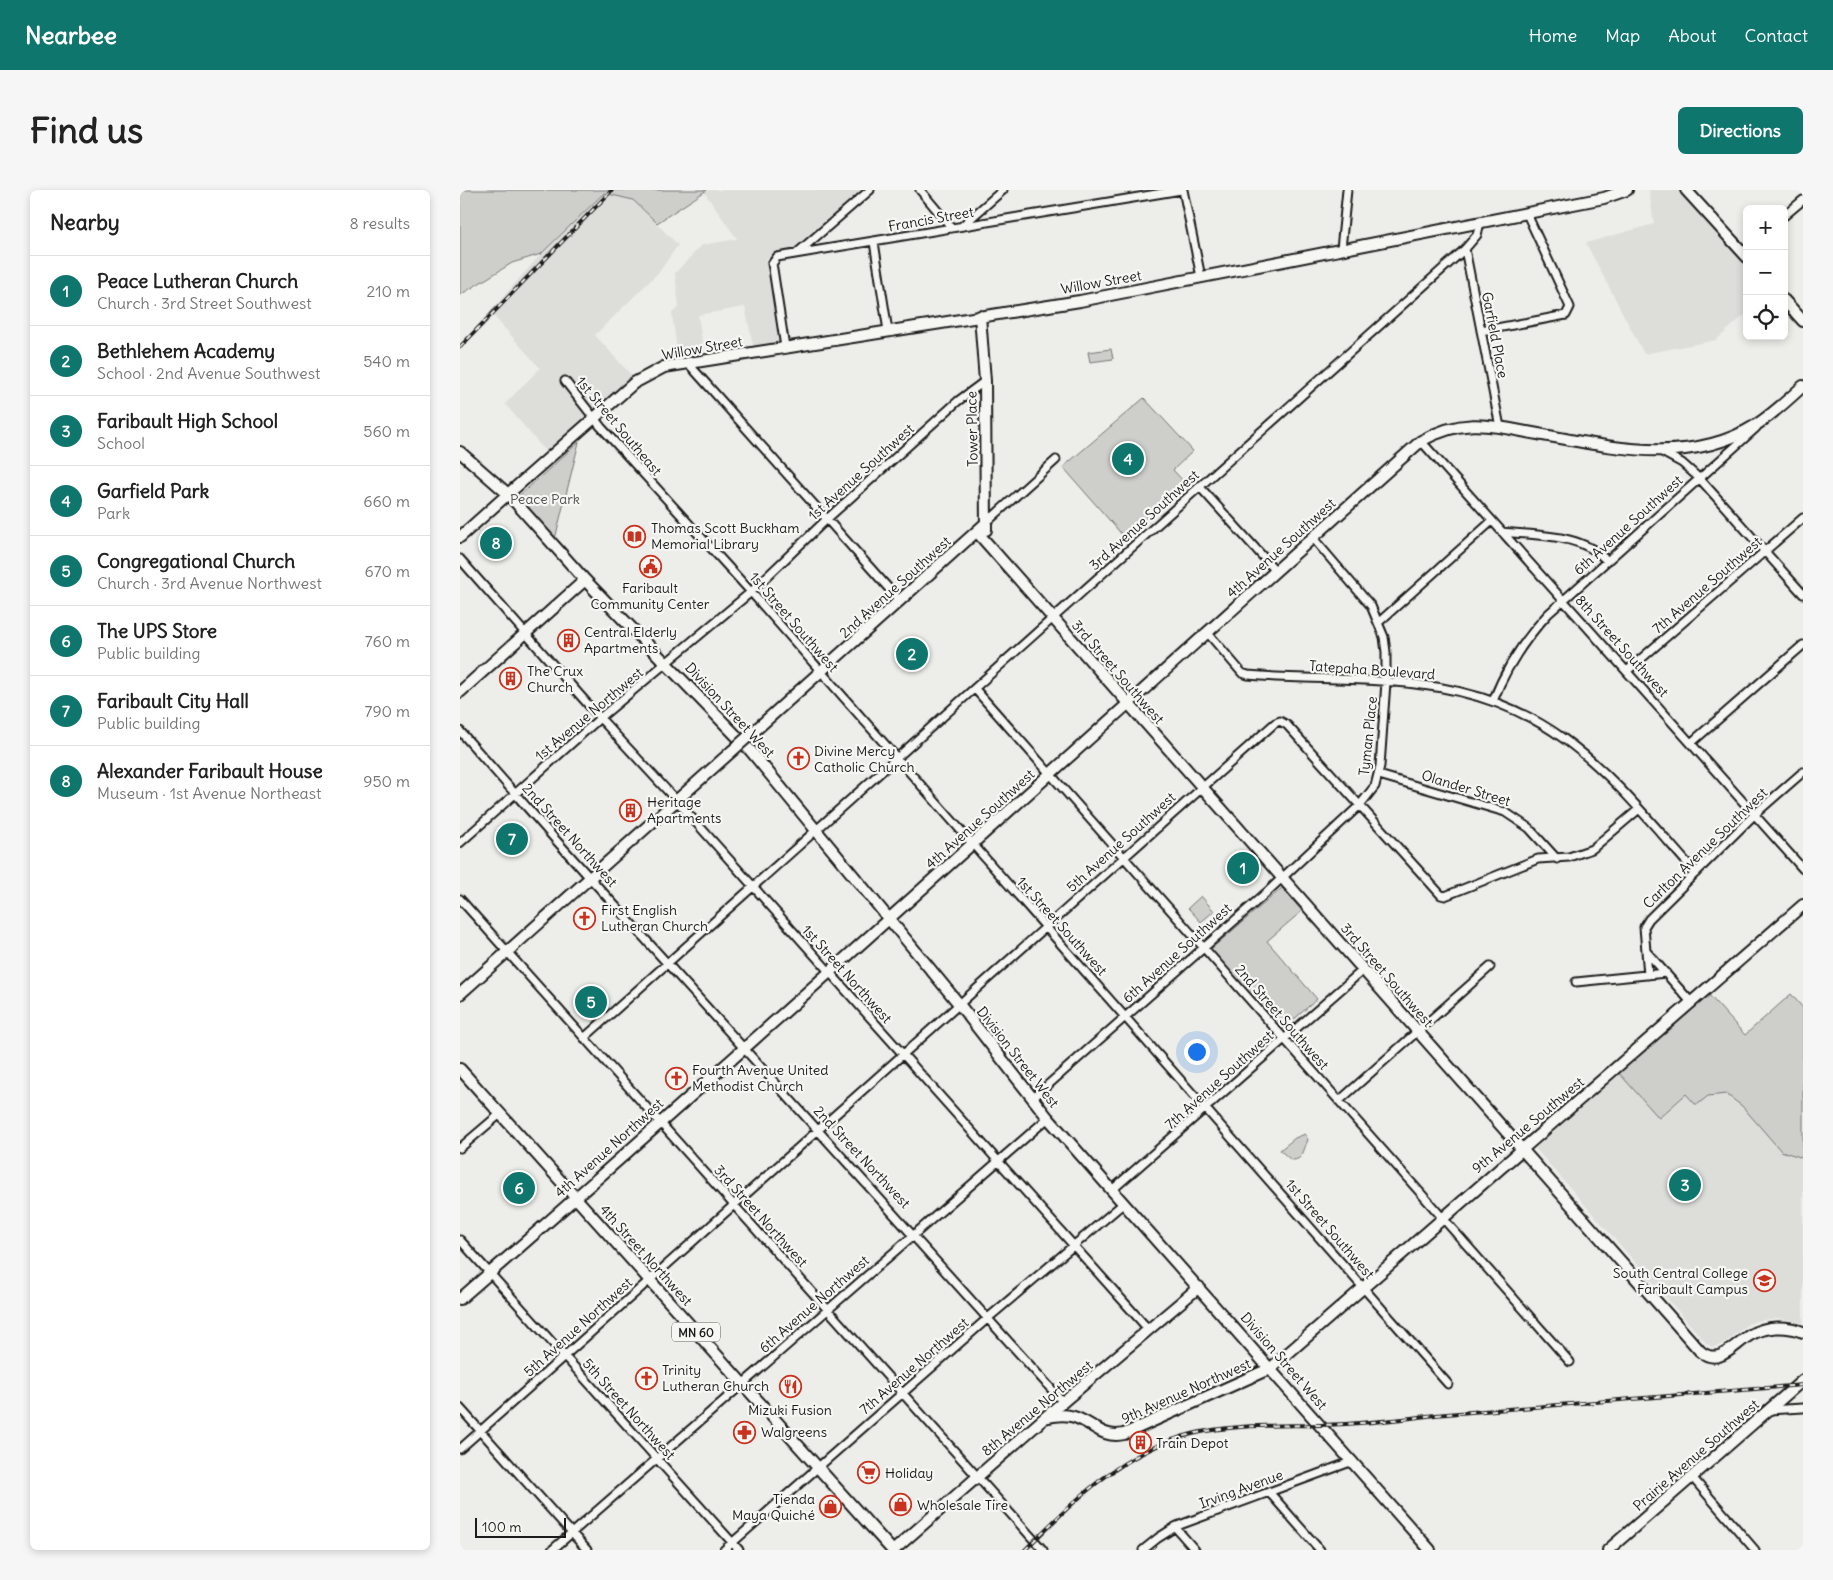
<!DOCTYPE html>
<meta charset="utf-8">
<style>
body{margin:0;font-family:Delius,sans-serif;background:#f6f6f6;color:#222}
.controls{position:absolute;right:15px;top:15px;display:grid;overflow:hidden;border-radius:8px;box-shadow:0 2px 8px #0003}
.controls button{width:45px;height:45px;display:grid;place-items:center;padding:0;border:0;border-bottom:1px solid #e0e0e0;background:#fff;color:#222;font:25px sans-serif}
.scale{position:absolute;left:15px;bottom:12px;width:91px;box-sizing:border-box;padding-left:5px;border:2px solid #1c1c1c;border-top:0;font-size:14px;line-height:18px;white-space:nowrap;color:#1c1c1c;-webkit-text-stroke:4px #f6f6f2;paint-order:stroke}
.you{position:absolute;left:736px;top:861px;width:18px;height:18px;margin:-12px;border:4px solid #fff;border-radius:50%;background:#1a73e8;box-shadow:0 0 0 8px #1a73e833}
.badge{display:grid;place-items:center;width:32px;height:32px;border-radius:50%;background:#0f766e;color:#fff;font-size:16px;font-weight:700}
.pin{position:absolute;translate:-50% -50%;border:2px solid #fff;box-shadow:0 1px 5px #0006}
.list{margin:0;padding:0;list-style:none}
h2{display:flex;justify-content:space-between;align-items:center;height:65px;margin:0;padding:0 20px;font-size:21px}
h2 small{font-size:16px;font-weight:400;color:#767676}
.list li{display:grid;grid-template-columns:32px 1fr auto;gap:15px;align-items:center;box-sizing:border-box;height:70px;padding:0 20px;border-top:1px solid #e0e0e0}
.list b{display:block;font-size:19px;white-space:nowrap}
.list p{margin:0;font-size:16px;white-space:nowrap;color:#767676}
.list em{font-size:16px;font-style:normal;color:#767676}
.icon{flex:none;width:28px;height:28px;fill:none;stroke:currentColor;stroke-width:2;stroke-linecap:round;stroke-linejoin:round}
.map{position:relative;flex:none;width:1343px;height:1360px;overflow:hidden;border-radius:8px}
header{display:flex;align-items:center;gap:30px;box-sizing:border-box;height:70px;padding:0 25px;background:#0f766e;color:#fff}
header strong{font-size:24px}
nav{display:flex;gap:28px;margin-inline-start:auto;font-size:18px}
.intro{display:flex;align-items:center;justify-content:space-between;box-sizing:border-box;height:120px;padding:0 30px}
h1{margin:0;font-size:35px}
.button{padding:12px 22px;border-radius:8px;background:#0f766e;color:#fff;font-size:18px;font-weight:700}
main{display:flex;gap:30px;padding:0 30px}
aside{flex:1;background:#fff;border-radius:8px;box-shadow:0 2px 8px #0003}
.map>svg:first-child{display:block}
.built{fill:#ddddda}
.green{fill:#cececb;stroke:#757574}
.lines{fill:none;stroke-linecap:round;stroke-linejoin:round}
.street-casing{stroke:#1c1c1c;stroke-width:11}
.secondary-casing{stroke:#1c1c1c;stroke-width:14}
.primary-casing{stroke:#1c1c1c;stroke-width:14}
.street{stroke:#f6f6f2;stroke-width:7}
.secondary{stroke:#f6f6f2;stroke-width:10}
.primary{stroke:#f6f6f2;stroke-width:10}
.rail-casing{stroke:#1c1c1c;stroke-width:4}
.rail{stroke:#f6f6f2;stroke-width:2;stroke-dasharray:5.5;stroke-linecap:butt}
.secondary-bridge-casing{stroke:#1c1c1c;stroke-width:14;stroke-linecap:butt}
.secondary-bridge{stroke:#f6f6f2;stroke-width:10}
.labels{text-anchor:middle;dominant-baseline:central;stroke-width:4.5;stroke-linejoin:round;paint-order:stroke}
.shield{fill:#f6f6f2;stroke:#5d5d5c;stroke-width:1}
.shield-label{font-size:12px;font-weight:bold;fill:#1c1c1c}
.street-label{font-size:14px;fill:#1c1c1c;stroke:#f6f6f2}
.park-label{font-size:14px;fill:#515151;stroke:#f6f6f2}
.poi-label{font-size:14px;fill:#1c1c1c;stroke:#f6f6f2;text-anchor:start}
</style>
<header>
<strong>Nearbee</strong>
<nav><a>Home</a><a>Map</a><a>About</a><a>Contact</a></nav>
</header>
<div class="intro"><h1>Find us</h1><a class="button">Directions</a></div>
<main>
<aside>
<h2>Nearby<small>8 results</small></h2>
<ul class="list">
<li><span class="badge">1</span><div><b>Peace Lutheran Church</b><p>Church · 3rd Street Southwest</p></div><em>210 m</em></li>
<li><span class="badge">2</span><div><b>Bethlehem Academy</b><p>School · 2nd Avenue Southwest</p></div><em>540 m</em></li>
<li><span class="badge">3</span><div><b>Faribault High School</b><p>School</p></div><em>560 m</em></li>
<li><span class="badge">4</span><div><b>Garfield Park</b><p>Park</p></div><em>660 m</em></li>
<li><span class="badge">5</span><div><b>Congregational Church</b><p>Church · 3rd Avenue Northwest</p></div><em>670 m</em></li>
<li><span class="badge">6</span><div><b>The UPS Store</b><p>Public building</p></div><em>760 m</em></li>
<li><span class="badge">7</span><div><b>Faribault City Hall</b><p>Public building</p></div><em>790 m</em></li>
<li><span class="badge">8</span><div><b>Alexander Faribault House</b><p>Museum · 1st Avenue Northeast</p></div><em>950 m</em></li>
</ul>
</aside>
<div class="map">
<svg width="1343" height="1360" viewBox="0 0 1343 1360">
<rect width="100%" height="100%" fill="#edede9"/>
<filter id="ink" filterUnits="userSpaceOnUse"><feTurbulence type="fractalNoise" baseFrequency=".02" numOctaves="2"/><feDisplacementMap in="SourceGraphic" scale="10" xChannelSelector="R" yChannelSelector="G"/><feConvolveMatrix kernelMatrix="1 2 1 2 8 2 1 2 1" color-interpolation-filters="sRGB"/></filter>
<g filter="url(#ink)">
<path class="built" d="M 247,0 L 405,0 L 336,60 L 306,69 L 322,154 L 294,159 L 285,117 L 238,125 L 244,165 L 218,169 L 212,123 L 219,117 L 215,83 L 242,55 L 277,49 L 244,2 Z
M 1189,0 L 1231,0 L 1287,62 L 1287,123 L 1256,150 L 1184,164 L 1126,53 L 1194,34 Z
M 144,3 L 173,10 L 218,55 L 199,82 L 135,145 L 172,186 L 88,264 L 45,214 L 80,178 L 30,122 L 81,64 Z
M 1331,804 L 1343,818 L 1343,1133 L 1318,1128 L 1296,1131 L 1288,1134 L 1264,1154 L 1253,1157 L 1247,1154 L 1075,958 L 1249,805 L 1285,845 Z"/>
<path class="green" d="M 0,0 L 247,0 L 197,33 L 173,10 L 144,3 L 81,64 L 52,73 L 0,105 Z
M 651,159 L 653,169 L 630,172 L 628,162 Z
M 684,208 L 733,261 L 713,280 L 725,293 L 664,347 L 603,277 Z
M 119,252 L 95,349 L 58,307 Z
M 822,698 L 842,721 L 807,751 L 857,809 L 822,840 L 751,759 Z
M 741,706 L 754,721 L 741,732 L 728,718 Z
M 1331,804 L 1343,818 L 1343,968 L 1321,961 L 1282,916 L 1266,904 L 1248,906 L 1238,914 L 1235,914 L 1226,904 L 1199,928 L 1159,883 L 1249,805 L 1285,845 Z
M 845,944 L 848,950 C 843,959 844,971 831,970 L 820,960 L 835,948 Z"/>
<g class="lines">
<defs>
<path id="street" d="M 460,0 L 492,38
M 723,0 L 741,87
M 1324,26 L 1343,10
M 502,36 L 543,0
M 414,52 L 428,141
M 881,59 L 887,0
M 1005,59 L 1040,237
M 337,63 L 410,0
M 1021,141 L 1106,125 L 1110,117 L 1067,24
M 325,157 L 313,79 L 312,74 L 317,67 L 721,0
M 227,172 L 439,410
M 105,191 L 141,237 L 291,402 L 988,1194
M 961,251 L 1343,679
M 1200,261 L 1222,273 L 1240,289 L 1343,404
M 739,296 L 815,380
M 526,333 L 596,270
M 1042,342 C 1076,346 1122,343 1147,371
M 0,369 L 140,528 L 216,610 L 689,1140
M 919,432 L 1032,331
M 747,442 L 782,483 L 788,485 C 843,490 900,487 955,494 C 1096,510 1149,585 1236,683
M 1167,481 L 1343,328
M 515,499 L 1110,1172
M 1033,511 C 1046,477 1064,450 1088,424 L 1296,238
M 0,541 L 94,648 L 604,1213
M 1231,553 L 1343,455
M 919,585 L 1045,622 L 1069,638 L 1097,669
M 0,653 L 140,528 L 291,402 L 367,329 L 498,211 L 525,191
M 0,709 L 583,1360
M 1186,761 L 1230,811
M 1188,785 L 1184,737 L 1189,729 L 1295,624 L 1343,582
M 1116,792 L 1206,783
M 124,848 L 1005,59 L 1017,45 L 1020,33
M 573,908 L 806,703 L 900,615 L 915,596 L 920,576 L 926,492 L 926,462 L 924,447 L 911,416 L 853,348
M 879,911 L 1030,777
M 0,958 L 40,924
M 652,1000 L 904,779
M 0,1050 L 279,1360
M 0,1218 L 127,1360
M 1309,1220 L 1343,1218
M 0,1259 L 815,533 L 820,531 L 827,535 L 981,705 L 985,706 L 1078,669 L 1109,667 L 1132,659 L 1179,619
M 1232,1287 L 1295,1360
M 809,1302 L 860,1360
M 715,1337 L 735,1360
M 92,1360 L 588,928
M 264,1360 L 528,1128 L 664,1013
M 683,1360 L 698,1348 L 717,1336 L 893,1271"/>
<path id="secondary" d="M 1226,0 L 1287,67
M 1324,110 L 1343,131
M 520,126 L 525,191 L 526,340
M 517,342 L 1240,1161 C 1259,1177 1273,1155 1290,1145 C 1306,1136 1326,1135 1343,1142
M 0,502 L 125,390
M 291,544 L 526,333
M 0,804 L 272,561
M 0,1109 C 324,827 640,537 961,251 C 1000,229 1025,234 1067,242 C 1143,255 1226,279 1296,235 C 1313,224 1328,210 1343,196
M 584,1228 C 628,1215 632,1251 664,1244 L 811,1178 L 1343,715
M 434,1360 L 597,1217 L 739,1097
M 970,1360 L 588,928 L 499,814 L 290,560 L 125,390 L 48,304 L 174,193 L 204,177 L 620,111 L 1144,8 L 1167,0
M 1148,1360 L 1343,1190"/>
<path id="primary" d="M 0,262 L 48,304 L 0,347
M 0,879 L 432,1360"/>
</defs>
<use href="#street" class="street-casing"/>
<use href="#secondary" class="secondary-casing"/>
<use href="#primary" class="primary-casing"/>
<use href="#street" class="street"/>
<use href="#secondary" class="secondary"/>
<use href="#primary" class="primary"/>
<defs>
<path id="rail" d="M 0,157 L 152,0
M 565,1360 C 613,1311 663,1261 732,1244 C 774,1234 819,1236 861,1235 C 899,1234 937,1230 975,1225 L 1343,1195"/>
</defs>
<use href="#rail" class="rail-casing"/>
<use href="#rail" class="rail"/>
<defs>
<path id="secondary-bridge" d="M 272,561 L 291,544"/>
</defs>
<use href="#secondary-bridge" class="secondary-bridge-casing"/>
<use href="#secondary-bridge" class="secondary-bridge"/>
</g>
</g>
<defs>
<symbol id="library-ring" viewBox="-11 -11 22 22"><circle r="9.5" fill="#f6f6f2" stroke="#c8321e" stroke-width="1.5"/><path d="M-6-4Q-3-5.5-.7-3.5V5Q-3 3-6 4ZM6-4Q3-5.5 .7-3.5V5Q3 3 6 4Z" fill="#c8321e"/></symbol>
<symbol id="civic-ring" viewBox="-11 -11 22 22"><circle r="9.5" fill="#f6f6f2" stroke="#c8321e" stroke-width="1.5"/><path d="M-.6-6.5H3V-4.5H.6V-3L4-1V1h2V6H-6V1h2V-1L-.6-3ZM-1.2 2.5V6h2.4V2.5Z" fill="#c8321e"/></symbol>
<symbol id="building-ring" viewBox="-11 -11 22 22"><circle r="9.5" fill="#f6f6f2" stroke="#c8321e" stroke-width="1.5"/><path d="M-4-6H4V6H1V3H-1V6H-4ZM-2.5-4.3h1.7v1.8h-1.7ZM.8-4.3h1.7v1.8H.8ZM-2.5-1h1.7V.8h-1.7ZM.8-1h1.7V.8H.8Z" fill="#c8321e"/></symbol>
<symbol id="church-ring" viewBox="-11 -11 22 22"><circle r="9.5" fill="#f6f6f2" stroke="#c8321e" stroke-width="1.5"/><path d="M-1.2-6h2.4v3.5h3.3v2.4h-3.3V6h-2.4V-.1h-3.3v-2.4h3.3Z" fill="#c8321e"/></symbol>
<symbol id="university-ring" viewBox="-11 -11 22 22"><circle r="9.5" fill="#f6f6f2" stroke="#c8321e" stroke-width="1.5"/><path d="M0-5L7-2L0 1L-7-2ZM-4 1L0 2.5L4 1V4Q0 6-4 4Z" fill="#c8321e"/></symbol>
<symbol id="restaurant-ring" viewBox="-11 -11 22 22"><circle r="9.5" fill="#f6f6f2" stroke="#c8321e" stroke-width="1.5"/><path d="M-5-6h1v4h1v-4h1v4h1v-4h1v5L-1.5 .5V6h-2V.5L-5-1ZM5-6V6H3V1.5H1.5Q1.5-4 5-6Z" fill="#c8321e"/></symbol>
<symbol id="pharmacy-ring" viewBox="-11 -11 22 22"><circle r="9.5" fill="#f6f6f2" stroke="#c8321e" stroke-width="1.5"/><path d="M-2-6h4v4h4v4h-4v4h-4v-4h-4v-4h4Z" fill="#c8321e"/></symbol>
<symbol id="supermarket-ring" viewBox="-11 -11 22 22"><circle r="9.5" fill="#f6f6f2" stroke="#c8321e" stroke-width="1.5"/><path d="M-6-5.5h2.5l.6 2H6L4.5 2H-2.5L-4.4-4H-6ZM-1.5 3.2a1.3 1.3 0 1 0 .1 0ZM3 3.2a1.3 1.3 0 1 0 .1 0Z" fill="#c8321e"/></symbol>
<symbol id="shop-ring" viewBox="-11 -11 22 22"><circle r="9.5" fill="#f6f6f2" stroke="#c8321e" stroke-width="1.5"/><path d="M-5-2.5h2.3a2.7 3.5 0 0 1 5.4 0H5L5.5 6h-11ZM-1.5-2.5h3a1.5 2.3 0 0 0-3 0Z" fill="#c8321e"/></symbol>
</defs>
<g fill-rule="evenodd">
<use href="#library-ring" x="162" y="334" width="25" height="25"/>
<use href="#civic-ring" x="178" y="364" width="25" height="25"/>
<use href="#building-ring" x="96" y="438" width="25" height="25"/>
<use href="#building-ring" x="38" y="476" width="25" height="25"/>
<use href="#church-ring" x="326" y="556" width="25" height="25"/>
<use href="#building-ring" x="158" y="608" width="25" height="25"/>
<use href="#church-ring" x="112" y="716" width="25" height="25"/>
<use href="#church-ring" x="204" y="876" width="25" height="25"/>
<use href="#university-ring" x="1292" y="1078" width="25" height="25"/>
<use href="#church-ring" x="174" y="1176" width="25" height="25"/>
<use href="#restaurant-ring" x="318" y="1184" width="25" height="25"/>
<use href="#pharmacy-ring" x="272" y="1230" width="25" height="25"/>
<use href="#building-ring" x="668" y="1240" width="25" height="25"/>
<use href="#supermarket-ring" x="396" y="1270" width="25" height="25"/>
<use href="#shop-ring" x="428" y="1302" width="25" height="25"/>
<use href="#shop-ring" x="358" y="1304" width="25" height="25"/>
</g>
<g class="labels">
<rect class="shield" x="212" y="1132.5" width="48" height="19" rx="4"/>
<g class="shield-label">
<text x="236" y="1142">MN 60</text>
</g>
<g class="street-label">
<text transform="translate(471 29) rotate(-10)">Francis Street</text>
<text transform="translate(641 92) rotate(-10)">Willow Street</text>
<text transform="translate(1035 145) rotate(79)">Garfield Place</text>
<text transform="translate(242 158) rotate(-10)">Willow Street</text>
<text transform="translate(159 236) rotate(50)">1st Street Southeast</text>
<text transform="translate(512 239) rotate(-91)">Tower Place</text>
<text transform="translate(401 282) rotate(-42)">1st Avenue Southwest</text>
<text transform="translate(684 330) rotate(-42)">3rd Avenue Southwest</text>
<text transform="translate(1168 335) rotate(-42)">6th Avenue Southwest</text>
<text transform="translate(821 358) rotate(-42)">4th Avenue Southwest</text>
<text transform="translate(1247 395) rotate(-41)">7th Avenue Southwest</text>
<text transform="translate(435 397) rotate(-42)">2nd Avenue Southwest</text>
<text transform="translate(334 432) rotate(49)">1st Street Southwest</text>
<text transform="translate(1162 456) rotate(48)">8th Street Southwest</text>
<text transform="translate(912 480) rotate(4)">Tatepaha Boulevard</text>
<text transform="translate(658 482) rotate(49)">3rd Street Southwest</text>
<text transform="translate(270 520) rotate(47)">Division Street West</text>
<text transform="translate(129 524) rotate(-40)">1st Avenue Northwest</text>
<text transform="translate(908 546) rotate(-84)">Tyman Place</text>
<text transform="translate(1006 598) rotate(17)">Olander Street</text>
<text transform="translate(520 629) rotate(-42)">4th Avenue Southwest</text>
<text transform="translate(110 645) rotate(48)">2nd Street Northwest</text>
<text transform="translate(661 652) rotate(-42)">5th Avenue Southwest</text>
<text transform="translate(1245 658) rotate(-44)">Carlton Avenue Southwest</text>
<text transform="translate(602 736) rotate(48)">1st Street Southwest</text>
<text transform="translate(717 763) rotate(-42)">6th Avenue Southwest</text>
<text transform="translate(387 784) rotate(48)">1st Street Northwest</text>
<text transform="translate(927 785) rotate(49)">3rd Street Southwest</text>
<text transform="translate(822 827) rotate(49)">2nd Street Southwest</text>
<text transform="translate(558 867) rotate(52)">Division Street West</text>
<text transform="translate(759 890) rotate(-42)">7th Avenue Southwest</text>
<text transform="translate(1068 935) rotate(-40)">9th Avenue Southwest</text>
<text transform="translate(149 958) rotate(-42)">4th Avenue Northwest</text>
<text transform="translate(402 967) rotate(47)">2nd Street Northwest</text>
<text transform="translate(301 1026) rotate(48)">3rd Street Northwest</text>
<text transform="translate(870 1039) rotate(49)">1st Street Southwest</text>
<text transform="translate(186 1065) rotate(48)">4th Street Northwest</text>
<text transform="translate(354 1114) rotate(-41)">6th Avenue Northwest</text>
<text transform="translate(118 1137) rotate(-42)">5th Avenue Northwest</text>
<text transform="translate(824 1171) rotate(49)">Division Street West</text>
<text transform="translate(454 1176) rotate(-41)">7th Avenue Northwest</text>
<text transform="translate(726 1201) rotate(-24)">9th Avenue Northwest</text>
<text transform="translate(577 1218) rotate(-40)">8th Avenue Northwest</text>
<text transform="translate(169 1219) rotate(48)">5th Street Northwest</text>
<text transform="translate(1236 1265) rotate(-41)">Prairie Avenue Southwest</text>
<text transform="translate(781 1299) rotate(-20)">Irving Avenue</text>
</g>
<g class="park-label">
<text x="85" y="309">Peace Park</text>
</g>
<g class="poi-label">
<text x="191" y="338">Thomas Scott Buckham<tspan x="191" dy="16">Memorial Library</tspan></text>
<text x="190" y="398" text-anchor="middle">Faribault<tspan x="190" dy="16">Community Center</tspan></text>
<text x="124" y="442">Central Elderly<tspan x="124" dy="16">Apartments</tspan></text>
<text x="67" y="481">The Crux<tspan x="67" dy="16">Church</tspan></text>
<text x="354" y="561">Divine Mercy<tspan x="354" dy="16">Catholic Church</tspan></text>
<text x="187" y="612">Heritage<tspan x="187" dy="16">Apartments</tspan></text>
<text x="141" y="720">First English<tspan x="141" dy="16">Lutheran Church</tspan></text>
<text x="232" y="880">Fourth Avenue United<tspan x="232" dy="16">Methodist Church</tspan></text>
<text x="1288" y="1083" text-anchor="end">South Central College<tspan x="1288" dy="16">Faribault Campus</tspan></text>
<text x="202" y="1180">Trinity<tspan x="202" dy="16">Lutheran Church</tspan></text>
<text x="330" y="1220" text-anchor="middle">Mizuki Fusion</text>
<text x="301" y="1242">Walgreens</text>
<text x="696" y="1253">Train Depot</text>
<text x="425" y="1283">Holiday</text>
<text x="355" y="1309" text-anchor="end">Tienda<tspan x="355" dy="16">Maya Quiché</tspan></text>
<text x="457" y="1315">Wholesale Tire</text>
</g>
</g>
</svg>
<div class="controls">
<button>+</button>
<button>−</button>
<button><svg class="icon" aria-label="locate" viewBox="0 0 24 24"><circle cx="12" cy="12" r="6"/><path d="M12 2v4M12 18v4M2 12h4M18 12h4"/></svg></button>
</div>
<div class="scale">100 m</div>
<div class="you"></div>
<div class="pin badge" style="left:783px;top:678px">1</div>
<div class="pin badge" style="left:452px;top:464px">2</div>
<div class="pin badge" style="left:1225px;top:995px">3</div>
<div class="pin badge" style="left:668px;top:269px">4</div>
<div class="pin badge" style="left:131px;top:812px">5</div>
<div class="pin badge" style="left:59px;top:998px">6</div>
<div class="pin badge" style="left:52px;top:649px">7</div>
<div class="pin badge" style="left:36px;top:353px">8</div>
</div>
</main>
